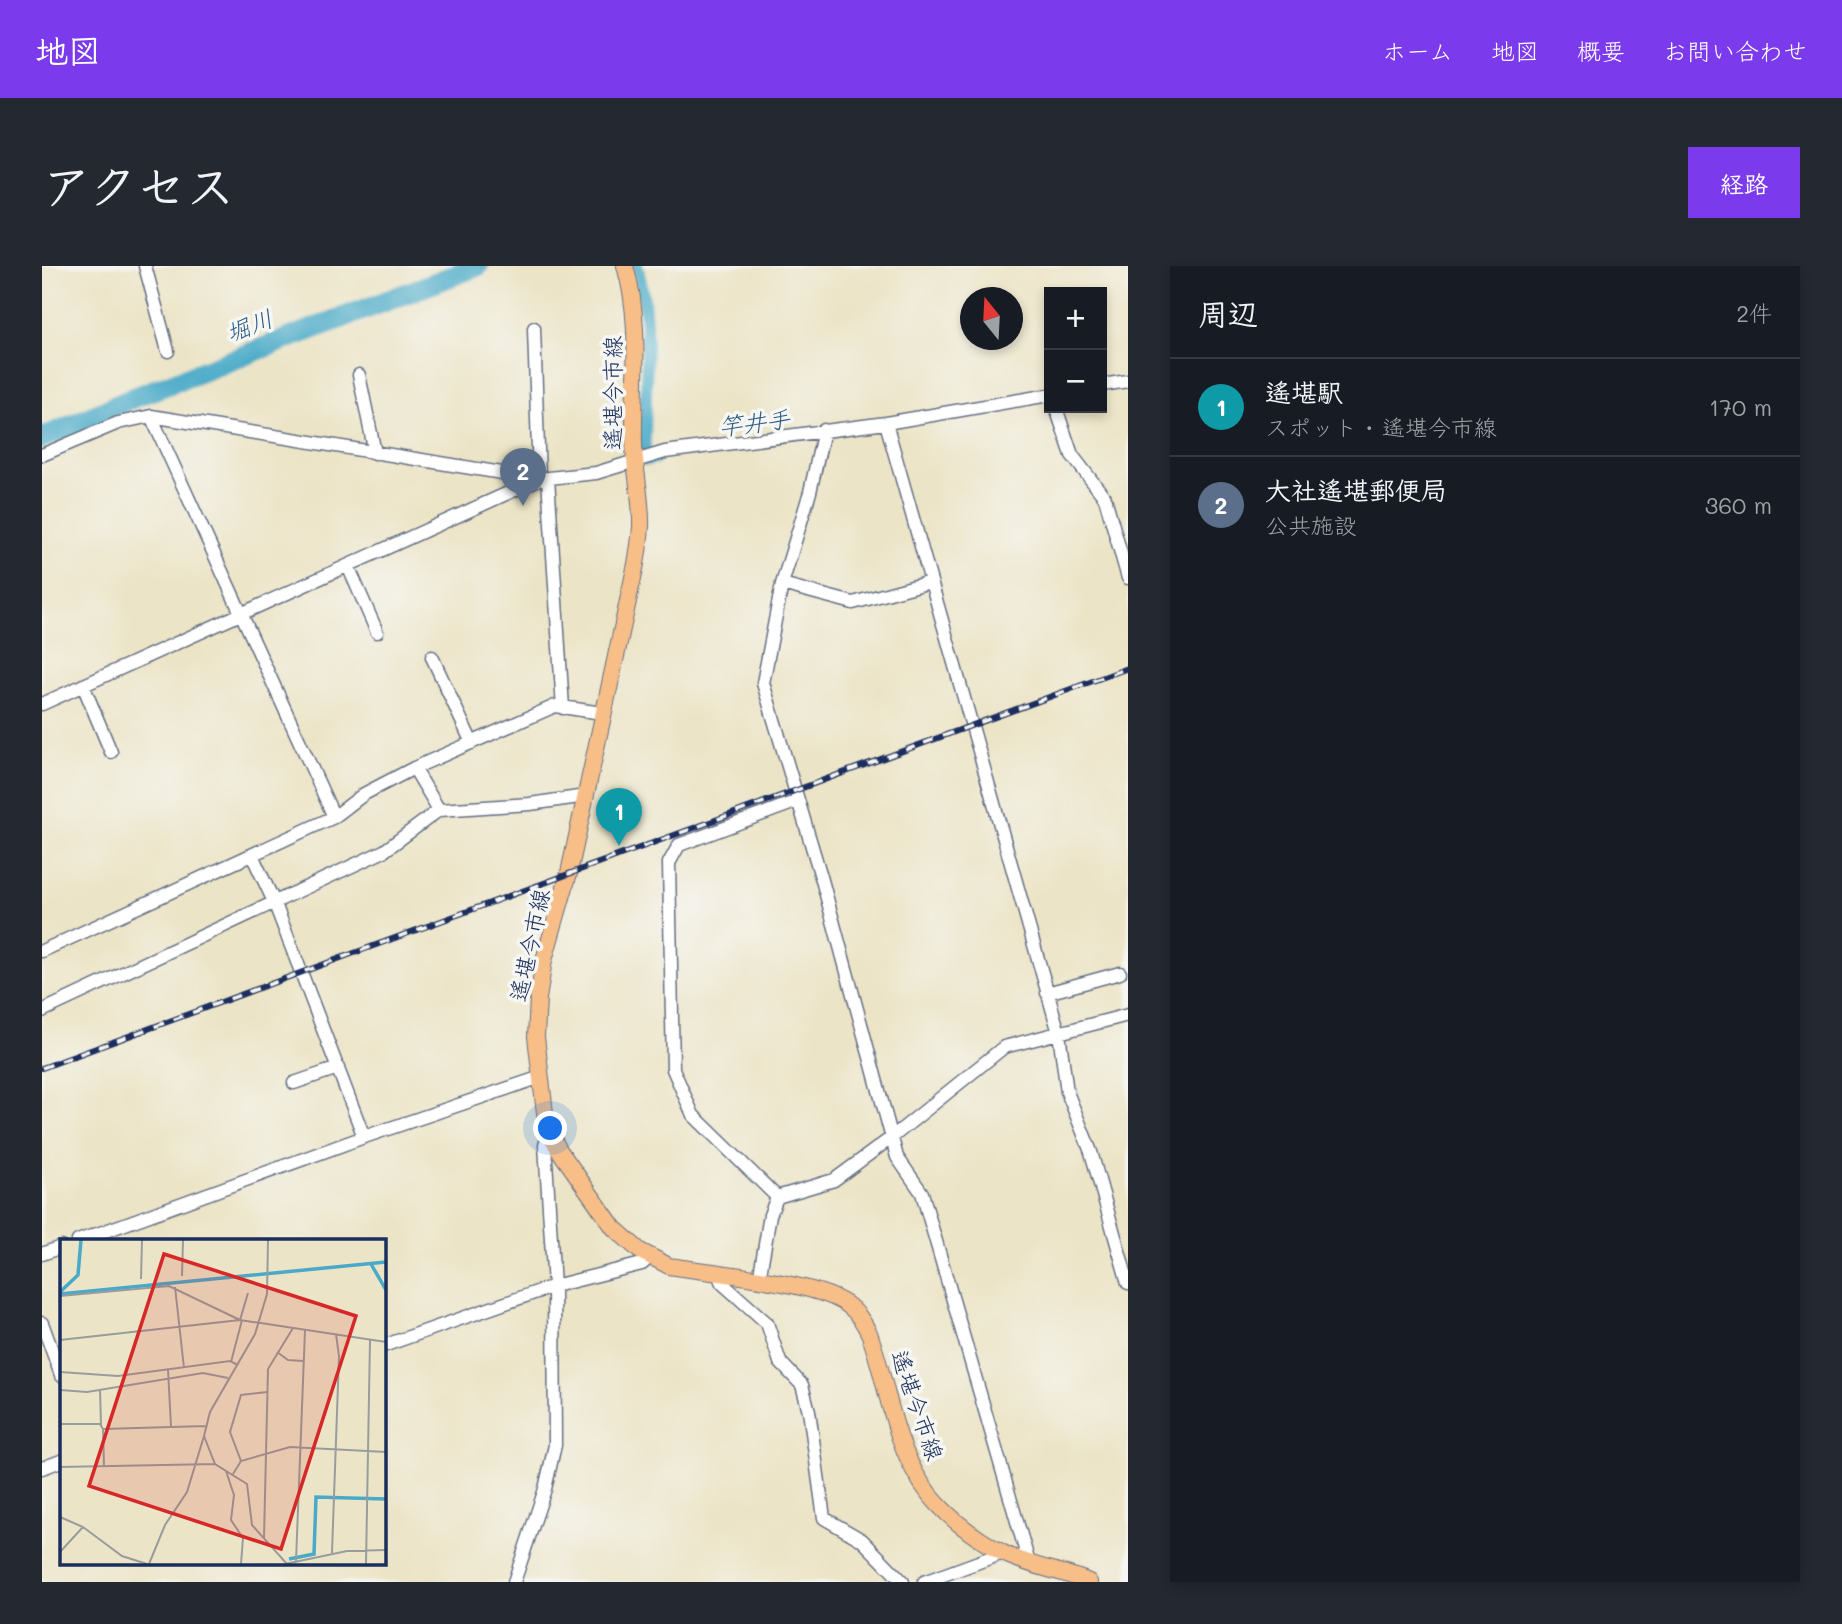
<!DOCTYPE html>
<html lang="ja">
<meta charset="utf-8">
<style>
body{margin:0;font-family:Mali,"Klee One",sans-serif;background:#242831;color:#f1f3f6}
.controls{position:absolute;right:21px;top:21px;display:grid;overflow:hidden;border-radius:0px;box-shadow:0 4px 10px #0003}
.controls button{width:63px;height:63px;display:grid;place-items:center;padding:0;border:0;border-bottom:2px solid #363941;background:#171b24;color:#f1f3f6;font:35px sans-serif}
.compass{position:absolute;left:918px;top:21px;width:63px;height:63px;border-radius:50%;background:#171b24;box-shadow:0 4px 10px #0003;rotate:342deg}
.you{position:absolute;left:509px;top:863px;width:24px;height:24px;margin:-18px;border:5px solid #fff;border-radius:50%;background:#1a73e8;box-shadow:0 0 0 10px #1a73e833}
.badge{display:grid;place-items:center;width:46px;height:46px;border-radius:50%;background:#7c3aed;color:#fff;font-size:23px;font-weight:700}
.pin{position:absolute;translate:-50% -58px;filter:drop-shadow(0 2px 4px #0008)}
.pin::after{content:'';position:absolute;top:37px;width:24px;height:21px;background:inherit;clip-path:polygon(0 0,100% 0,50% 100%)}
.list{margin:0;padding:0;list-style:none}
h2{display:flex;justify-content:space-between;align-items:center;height:91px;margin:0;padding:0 28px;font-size:30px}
h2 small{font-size:23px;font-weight:400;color:#9ea1a6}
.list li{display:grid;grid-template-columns:46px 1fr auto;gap:21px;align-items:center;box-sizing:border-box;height:98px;padding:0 28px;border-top:2px solid #363941}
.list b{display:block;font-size:26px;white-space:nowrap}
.list p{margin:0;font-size:23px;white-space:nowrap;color:#9ea1a6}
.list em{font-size:23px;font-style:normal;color:#9ea1a6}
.map{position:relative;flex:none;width:1086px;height:1316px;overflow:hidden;border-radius:0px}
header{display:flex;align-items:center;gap:42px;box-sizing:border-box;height:98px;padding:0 35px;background:#7c3aed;color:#fff}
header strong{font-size:33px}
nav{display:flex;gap:38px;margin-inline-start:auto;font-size:24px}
.intro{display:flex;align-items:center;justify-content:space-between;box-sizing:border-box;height:168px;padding:0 42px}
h1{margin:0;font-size:49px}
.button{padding:18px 32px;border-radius:0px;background:#7c3aed;color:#fff;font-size:24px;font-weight:700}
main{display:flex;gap:42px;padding:0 42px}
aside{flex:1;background:#171b24;border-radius:0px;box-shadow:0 4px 10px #0003}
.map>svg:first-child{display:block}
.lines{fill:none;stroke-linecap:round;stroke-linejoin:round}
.canal{stroke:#48aac8;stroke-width:12}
.river{stroke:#48aac8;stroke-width:21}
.minor-casing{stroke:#646e82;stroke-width:15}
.major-casing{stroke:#646e82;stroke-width:18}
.minor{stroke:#fff;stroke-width:12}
.major{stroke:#f7be88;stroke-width:16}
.rail-casing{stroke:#1b2f5e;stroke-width:6}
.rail{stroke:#f6f6f2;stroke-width:3.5;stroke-dasharray:10;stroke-linecap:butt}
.labels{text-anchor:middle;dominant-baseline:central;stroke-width:7;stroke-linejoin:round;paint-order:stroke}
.street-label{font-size:23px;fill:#1b2f5e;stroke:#f6f6f2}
.water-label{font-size:24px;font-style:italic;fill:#2b5a83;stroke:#f6f6f2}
.inset-river{fill:none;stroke:#48aac8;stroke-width:3.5}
.inset-road{fill:none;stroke:#989c9c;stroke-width:2}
.view{fill:#d62828;fill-opacity:0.15;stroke:#d62828;stroke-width:3.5}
.inset-edge{fill:none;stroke:#1b2f5e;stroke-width:3.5}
</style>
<header>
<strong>地図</strong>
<nav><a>ホーム</a><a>地図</a><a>概要</a><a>お問い合わせ</a></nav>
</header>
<div class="intro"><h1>アクセス</h1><a class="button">経路</a></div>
<main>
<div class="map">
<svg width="1086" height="1316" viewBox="0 0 1086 1316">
<rect width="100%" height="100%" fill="#f6f6f2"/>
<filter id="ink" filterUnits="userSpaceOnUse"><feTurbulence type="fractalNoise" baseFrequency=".0143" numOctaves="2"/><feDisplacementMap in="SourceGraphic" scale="14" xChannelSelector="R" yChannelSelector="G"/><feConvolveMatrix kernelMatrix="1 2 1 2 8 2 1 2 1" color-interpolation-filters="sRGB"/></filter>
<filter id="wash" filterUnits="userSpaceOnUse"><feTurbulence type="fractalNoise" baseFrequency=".00686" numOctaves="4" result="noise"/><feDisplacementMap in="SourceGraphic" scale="28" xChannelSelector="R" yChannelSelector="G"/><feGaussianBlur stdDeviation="1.57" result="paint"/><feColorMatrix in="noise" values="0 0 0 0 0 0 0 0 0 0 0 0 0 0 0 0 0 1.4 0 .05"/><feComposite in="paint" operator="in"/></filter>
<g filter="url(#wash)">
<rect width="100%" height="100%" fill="#ece4c6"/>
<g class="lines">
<path class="canal" d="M 595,0 C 610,48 603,127 603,180 L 605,194 L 614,192"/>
<path class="river" d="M 0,172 L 93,131 L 436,0"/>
</g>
</g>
<g filter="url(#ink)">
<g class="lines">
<defs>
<path id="minor" d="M 103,0 L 126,85
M 317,109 L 333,187
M 1060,119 L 1086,115
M 1014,142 L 1030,189 L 1063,232 L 1086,312
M 109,150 L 292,551
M 844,157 L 1017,767 L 1025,826 L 1049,886 L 1086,1017
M 782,164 L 768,226 L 740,318 L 721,417 L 780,614 L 855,891 L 880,927 L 987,1297
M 0,189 L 76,157 L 109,150 L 497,213 L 492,62
M 506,212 L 521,442
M 306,300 L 335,366
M 740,318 L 811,337 L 888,316
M 390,391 L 430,477
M 41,419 L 69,486
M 0,438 L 497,213 L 554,207 L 623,186 L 844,157 L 1007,129
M 372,502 L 397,544
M 210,589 L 233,638 L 322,871
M 0,685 L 292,551 L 322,528 L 372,502 L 513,440 L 560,447
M 1005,727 L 1078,707
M 0,745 L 342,585 L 397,544 L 488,538 L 544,530
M 252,817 L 296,802
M 735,931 L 651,849 L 631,803 L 627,597 L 637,579 L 756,535
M 36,975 L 322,871 L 499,811
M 0,988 L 19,981
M 676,1008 L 680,1017 L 725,1057 L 738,1096 L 760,1119 L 767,1145 L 782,1252 L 820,1274 L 861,1316
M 717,1014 L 728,949 L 735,931 L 792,914 L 849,872 L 962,781 L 1086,749
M 0,1057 L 19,1109
M 341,1080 L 512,1020 L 600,998 L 608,991
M 0,1202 L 19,1195
M 472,1316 L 503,1223 L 513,1179 L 512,1020 L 503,879 L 508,867
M 882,1316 L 961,1287"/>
<path id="major" d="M 583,0 C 600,57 591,117 592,176 C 592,204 600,233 599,261 C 598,273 596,286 594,298 L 527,607 L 502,694 L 496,733 L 494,771 L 503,847 L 508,867 L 517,884 L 572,962 L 598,985 L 627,1000 C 669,1007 780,1016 808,1041 C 817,1048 822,1057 827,1067 C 845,1116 851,1175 880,1218 C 899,1247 931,1271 961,1287 C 988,1301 1019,1304 1047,1316"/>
</defs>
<use href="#minor" class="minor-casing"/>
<use href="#major" class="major-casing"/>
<use href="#minor" class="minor"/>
<use href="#major" class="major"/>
<defs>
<path id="rail" d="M 0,802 L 1086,402"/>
</defs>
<use href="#rail" class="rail-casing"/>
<use href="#rail" class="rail"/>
</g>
</g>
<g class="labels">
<g class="street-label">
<text transform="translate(570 127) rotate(-90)">遙堪今市線</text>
<text transform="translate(487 679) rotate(-78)">遙堪今市線</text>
<text transform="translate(876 1139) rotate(71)">遙堪今市線</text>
</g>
<g class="water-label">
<text transform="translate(207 59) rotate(-21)">堀川</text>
<text transform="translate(712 156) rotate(-7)">竿井手</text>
</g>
</g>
<g transform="translate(18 973)">
<rect width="326" height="326" fill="#ece4c6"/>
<path class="inset-river" d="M 311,25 L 326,51M 0,53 L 18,36 L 21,1M 0,55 L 326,23M 229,320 L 254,315 L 256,258 L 326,260"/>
<path class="inset-road" d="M 208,1 L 207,55 L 195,95 L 150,173 L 144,197 L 155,225 L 187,245 L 192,286 L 227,325M 122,37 L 123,1M 81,40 L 82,1M 115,48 L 124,129M 0,57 L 109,47 L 180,81 L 188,54M 0,101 L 180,81 L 326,103M 217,113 L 228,121 L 243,122M 171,123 L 182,81M 108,131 L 111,187M 0,133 L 58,137 L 170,122 L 178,126M 40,150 L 41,186M 0,151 L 27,153 L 143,134 L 168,139M 0,185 L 40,185 L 43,190 L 146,187M 43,190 L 44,227M 181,222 L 170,193 L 181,156 L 207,153M 0,228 L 155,225M 166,232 L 174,256 L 171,281 L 183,299 L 181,325M 173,235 L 181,222 L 230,208 L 326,213M 0,278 L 23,288 L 62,317 L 87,325M 204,299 L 208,130 L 233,89M 0,313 L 23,288M 272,314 L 279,117 L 276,95M 236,322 L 245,91M 89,325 L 105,286 L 127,253 L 144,197M 225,325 L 287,312 L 326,311M 306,325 L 310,101"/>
<path class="view" d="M 104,15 L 296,77 L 221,310 L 29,247 Z"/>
<rect width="326" height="326" class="inset-edge"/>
</g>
</svg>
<div class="controls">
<button>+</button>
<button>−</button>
</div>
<svg class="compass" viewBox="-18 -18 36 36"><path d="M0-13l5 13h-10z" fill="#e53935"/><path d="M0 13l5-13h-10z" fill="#9ea1a6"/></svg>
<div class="you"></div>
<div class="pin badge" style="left:577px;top:580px;background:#0f9aa8">1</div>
<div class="pin badge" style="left:481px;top:240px;background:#5c6f8a">2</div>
</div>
<aside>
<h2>周辺<small>2件</small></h2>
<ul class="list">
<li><span class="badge" style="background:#0f9aa8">1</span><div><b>遙堪駅</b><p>スポット · 遙堪今市線</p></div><em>170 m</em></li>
<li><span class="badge" style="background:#5c6f8a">2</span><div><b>大社遙堪郵便局</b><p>公共施設</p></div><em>360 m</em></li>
</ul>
</aside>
</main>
